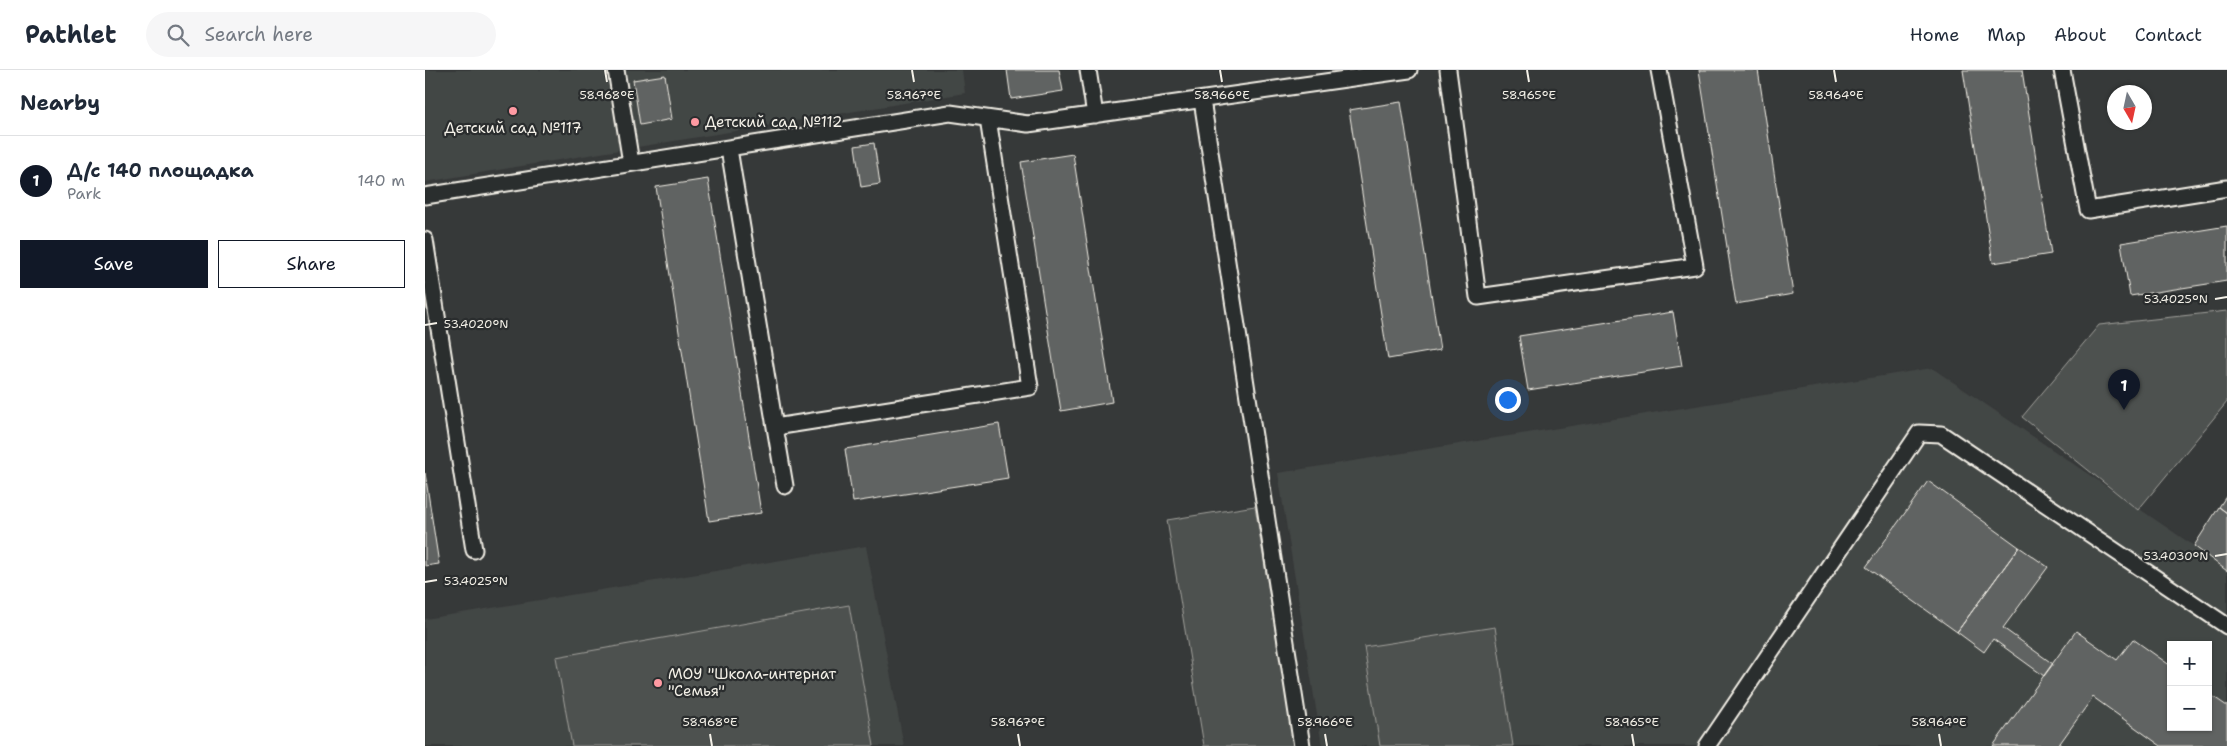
<!DOCTYPE html>
<meta charset="utf-8">
<style>
body{margin:0;font-family:"Shantell Sans",sans-serif;background:#f6f6f7;color:#1f2937}
.controls{position:absolute;right:15px;bottom:15px;display:grid;overflow:hidden;border-radius:0px;box-shadow:0 1px 4px #0004}
.controls button{width:45px;height:45px;display:grid;place-items:center;padding:0;border:0;border-bottom:1px solid #e0e1e3;background:#fff;color:#1f2937;font:25px sans-serif}
.compass{position:absolute;left:1682px;top:15px;width:45px;height:45px;border-radius:50%;background:#fff;box-shadow:0 1px 4px #0004;rotate:171deg}
.you{position:absolute;left:1082px;top:329px;width:18px;height:18px;margin:-12px;border:4px solid #fff;border-radius:50%;background:#1a73e8;box-shadow:0 0 0 8px #1a73e833}
.badge{display:grid;place-items:center;width:32px;height:32px;border-radius:50%;background:#111827;color:#fff;font-size:16px;font-weight:700}
.pin{position:absolute;translate:-50% -41px;filter:drop-shadow(0 1px 2px #0008)}
.pin::after{content:'';position:absolute;top:26px;width:18px;height:15px;background:inherit;clip-path:polygon(0 0,100% 0,50% 100%)}
.list{margin:0;padding:0;list-style:none}
h2{display:flex;justify-content:space-between;align-items:center;height:65px;margin:0;padding:0 20px;font-size:21px}
h2 small{font-size:16px;font-weight:400;color:#747a83}
.list li{display:grid;grid-template-columns:32px 1fr auto;gap:15px;align-items:center;box-sizing:border-box;height:90px;padding:0 20px;border-top:1px solid #e0e1e3}
.list b{display:block;font-size:19px;white-space:nowrap}
.list p{margin:0;font-size:16px;white-space:nowrap;color:#747a83}
.list em{font-size:16px;font-style:normal;color:#747a83}
.actions{display:flex;gap:10px;padding:15px 20px}
.actions a{flex:1;padding:11px 0;border:1px solid #111827;border-radius:0px;text-align:center;font-size:18px;color:#111827}
.actions .main{background:#111827;color:#fff}
.icon{flex:none;width:28px;height:28px;fill:none;stroke:currentColor;stroke-width:2;stroke-linecap:round;stroke-linejoin:round}
.map{position:relative;flex:none;width:1802px;height:676px;overflow:hidden}
header{display:flex;align-items:center;gap:30px;box-sizing:border-box;height:70px;padding:0 25px;background:#fff;border-bottom:1px solid #e0e1e3}
header strong{font-size:24px}
nav{display:flex;gap:28px;margin-inline-start:auto;font-size:18px}
.search{width:350px;height:45px;background:#f6f6f7;display:flex;align-items:center;gap:12px;box-sizing:border-box;padding:0 18px;border-radius:28px;color:#747a83;font-size:19px}
main{display:flex}
aside{flex:1;background:#fff}
.map>svg:first-child{display:block}
.built{fill:#434645;fill-rule:evenodd}
.green{fill:#4e514f;stroke:#a1a19c}
.building{fill:#616362;stroke:#f4f1e8}
.lines{fill:none;stroke-linecap:round;stroke-linejoin:round}
.service-casing{stroke:#f4f1e8;stroke-width:19}
.service{stroke:#2a2d2e;stroke-width:15}
.ticks{fill:none;stroke:#f4f1e8;stroke-width:2}
.poi-dot{fill:#ff9aa2;stroke:#2a2d2e;stroke-width:2}
.labels{text-anchor:middle;dominant-baseline:central;stroke-width:4.5;stroke-linejoin:round;paint-order:stroke}
.poi-label{font-size:15px;fill:#f4f1e8;stroke:#2a2d2e;text-anchor:start}
.ticks-label{font-size:12px;text-anchor:middle;fill:#f4f1e8;stroke:#2a2d2e;stroke-width:4.5;stroke-linejoin:round;paint-order:stroke}
</style>
<header>
<strong>Pathlet</strong>
<div class="search"><svg class="icon" aria-label="search" viewBox="0 0 24 24"><circle cx="10" cy="10" r="6"/><path d="M15 15l6 6"/></svg>Search here</div>
<nav><a>Home</a><a>Map</a><a>About</a><a>Contact</a></nav>
</header>
<main>
<aside>
<h2>Nearby<small></small></h2>
<ul class="list">
<li><span class="badge">1</span><div><b>Д/с 140 площадка</b><p>Park</p></div><em>140 m</em></li>
</ul>
<div class="actions"><a class="main">Save</a><a>Share</a></div>
</aside>
<div class="map">
<svg width="1802" height="676" viewBox="0 0 1802 676">
<rect width="100%" height="100%" fill="#363939"/>
<filter id="ink" filterUnits="userSpaceOnUse"><feTurbulence type="fractalNoise" baseFrequency=".02" numOctaves="2"/><feDisplacementMap in="SourceGraphic" scale="10" xChannelSelector="R" yChannelSelector="G"/><feConvolveMatrix kernelMatrix="1 2 1 2 8 2 1 2 1" color-interpolation-filters="sRGB"/></filter>
<g filter="url(#ink)">
<path class="built" d="M 0,0 L 537,0 L 540,23 L 0,112 Z
M 1507,298 L 1769,476 L 1802,501 L 1802,676 L 897,676 L 853,403 ZM 1746,575 L 1783,575 L 1783,657 L 1746,657 Z
M 441,476 L 479,676 L 0,676 L 0,549 Z"/>
<path class="green" d="M 1802,241 L 1802,332 L 1713,440 L 1597,347 L 1674,255 Z
M 830,436 L 869,676 L 779,676 L 742,450 Z
M 424,535 L 449,676 L 147,676 L 131,587 Z
M 1070,557 L 1088,676 L 955,676 L 939,577 Z"/>
<path class="building" d="M 582,0 L 634,0 L 638,21 L 586,29 Z
M 1274,0 L 1333,0 L 1368,224 L 1311,234 Z
M 1538,0 L 1597,0 L 1626,184 L 1568,193 Z
M 240,5 L 247,49 L 215,55 L 208,10 Z
M 976,32 L 1015,280 L 963,289 L 924,40 Z
M 449,73 L 455,114 L 436,117 L 430,76 Z
M 648,84 L 687,332 L 636,341 L 596,92 Z
M 283,109 L 336,443 L 284,451 L 231,117 Z
M 1802,156 L 1802,211 L 1705,226 L 1696,173 Z
M 1248,242 L 1257,296 L 1103,320 L 1094,266 Z
M 574,354 L 583,408 L 428,432 L 420,379 Z
M 0,403 L 14,494 L 0,496 Z
M 1503,411 L 1594,477 L 1532,562 L 1441,497 Z
M 1802,425 L 1802,443 L 1794,437 Z
M 1794,437 L 1802,443 L 1802,501 L 1769,476 Z
M 1594,477 L 1623,497 L 1578,558 L 1628,594 L 1619,606 L 1568,569 L 1559,582 L 1532,562 Z
M 1651,561 L 1692,590 L 1708,569 L 1746,596 L 1746,657 L 1783,657 L 1783,623 L 1802,636 L 1802,676 L 1736,676 L 1668,627 L 1633,676 L 1568,676 Z"/>
<g class="lines">
<defs>
<path id="service" d="M 191,0 L 206,93
M 663,0 L 670,45
M 1023,0 L 1053,227 L 1270,196 L 1234,0
M 1637,0 L 1663,140 L 1802,118
M 777,30 L 877,676
M 304,79 L 350,357 L 605,317 L 563,49
M 0,126 L 525,43 L 603,54 L 984,0
M 0,170 L 49,480
M 350,357 L 360,416
M 1282,676 L 1494,363 L 1516,364 L 1802,556"/>
</defs>
<use href="#service" class="service-casing"/>
<use href="#service" class="service"/>
</g>
</g>
<path class="ticks" d="M 180,0 L 182,12M 487,0 L 489,12M 795,0 L 797,12M 1102,0 L 1104,12M 1409,0 L 1411,12M 1790,229 L 1802,227M 0,255 L 12,253M 1790,486 L 1802,484M 0,512 L 12,510M 285,664 L 287,676M 593,664 L 595,676M 900,664 L 902,676M 1207,664 L 1209,676M 1514,664 L 1516,676"/>
<g class="poi-dot">
<circle cx="88" cy="41" r="5"/>
<circle cx="270" cy="52" r="5"/>
<circle cx="233" cy="613" r="5"/>
</g>
<g class="labels">
<g class="poi-label">
<text x="280" y="52">Детский сад №112</text>
<text x="88" y="58" text-anchor="middle">Детский сад №117</text>
<text x="243" y="604">МОУ "Школа-интернат<tspan x="243" dy="17">"Семья"</tspan></text>
</g>
</g>
<g class="ticks-label">
<text x="182" y="29">58.968°E</text>
<text x="489" y="29">58.967°E</text>
<text x="797" y="29">58.966°E</text>
<text x="1104" y="29">58.965°E</text>
<text x="1411" y="29">58.964°E</text>
<text x="1751" y="233">53.4025°N</text>
<text x="51" y="258">53.4020°N</text>
<text x="1751" y="490">53.4030°N</text>
<text x="51" y="515">53.4025°N</text>
<text x="285" y="656">58.968°E</text>
<text x="593" y="656">58.967°E</text>
<text x="900" y="656">58.966°E</text>
<text x="1207" y="656">58.965°E</text>
<text x="1514" y="656">58.964°E</text>
</g>
</svg>
<div class="controls">
<button>+</button>
<button>−</button>
</div>
<svg class="compass" viewBox="-18 -18 36 36"><path d="M0-13l5 13h-10z" fill="#e53935"/><path d="M0 13l5-13h-10z" fill="#747a83"/></svg>
<div class="you"></div>
<div class="pin badge" style="left:1699px;top:340px">1</div>
</div>
</main>
